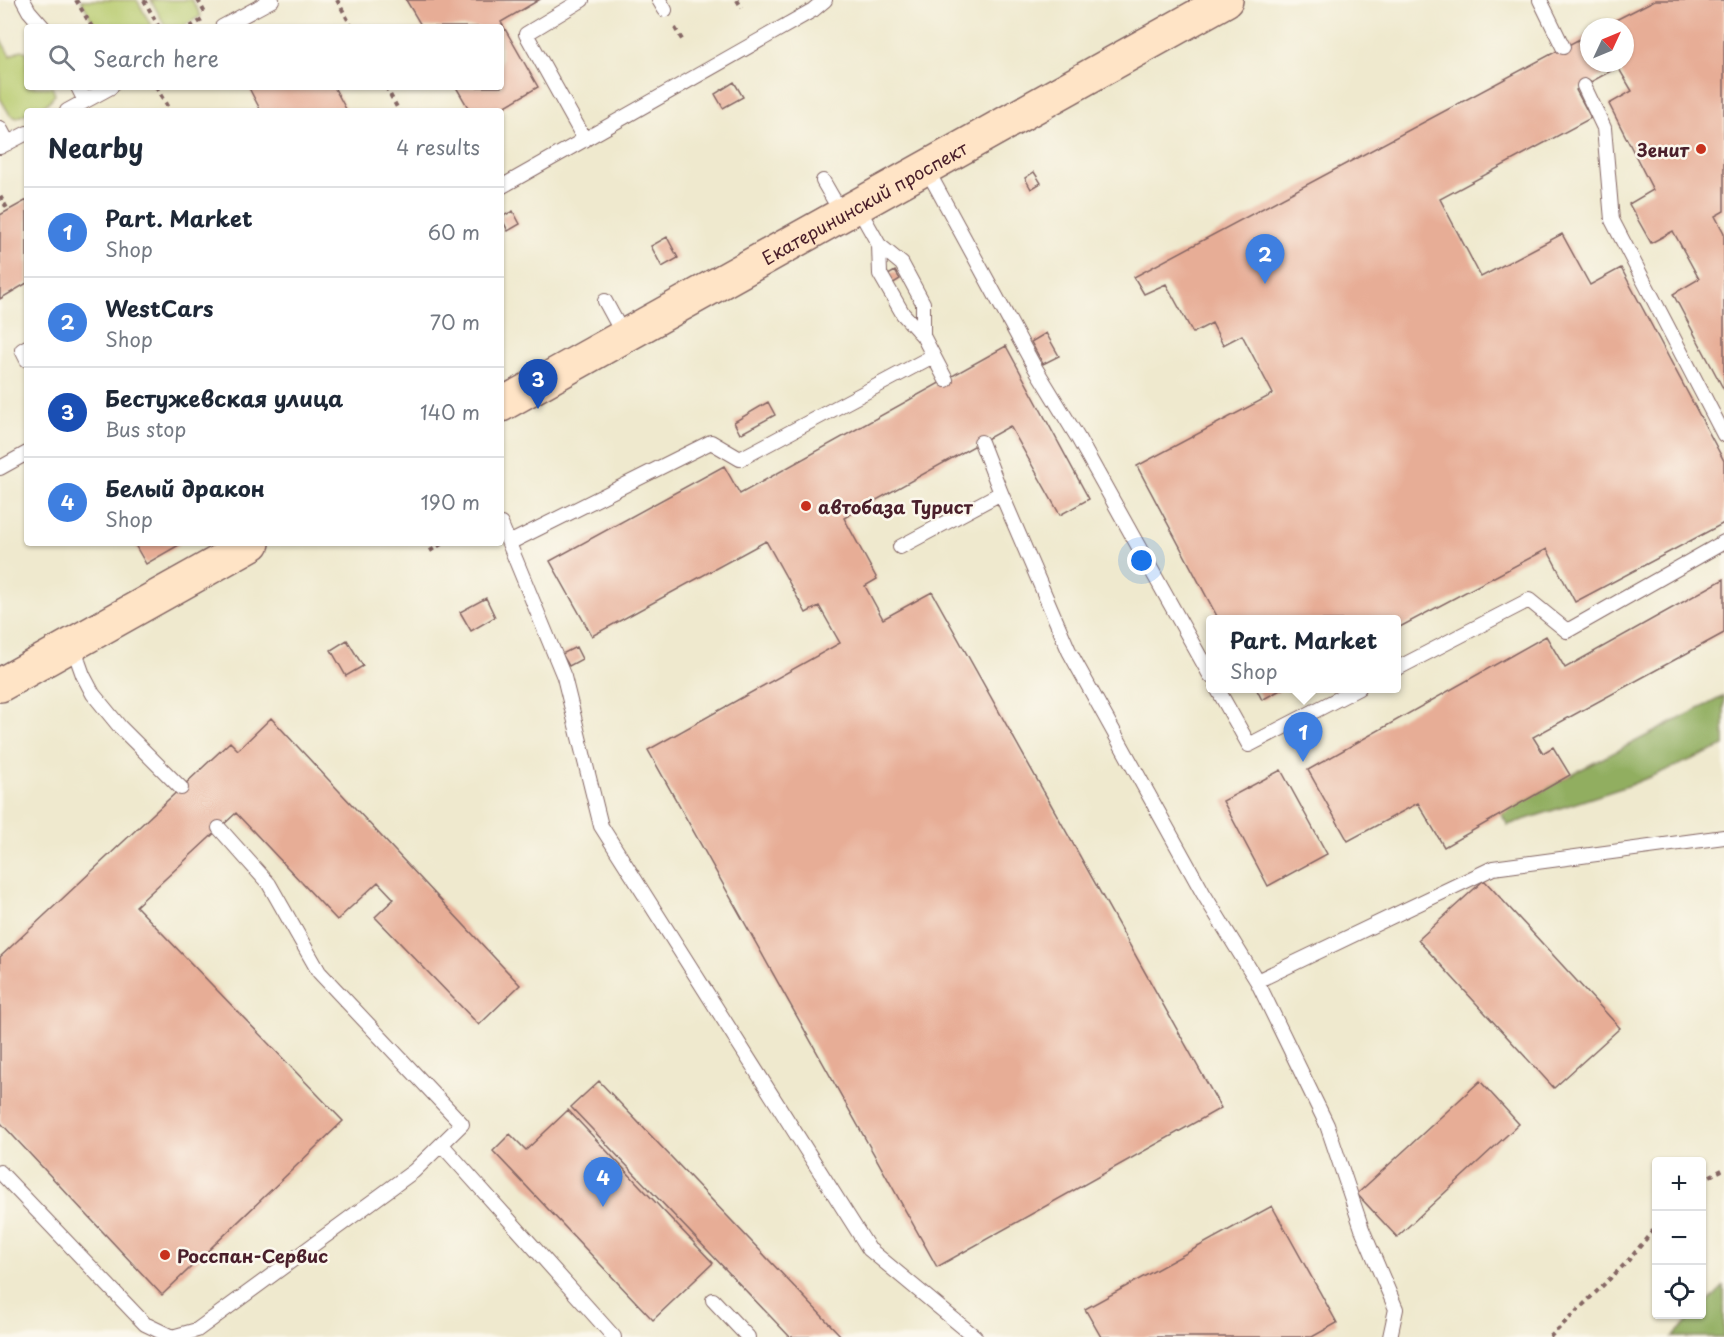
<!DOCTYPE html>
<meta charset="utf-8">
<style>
body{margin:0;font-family:"Playpen Sans",sans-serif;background:#f6f6f7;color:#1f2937}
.controls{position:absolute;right:18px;bottom:18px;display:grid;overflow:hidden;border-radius:6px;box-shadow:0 2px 4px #0004}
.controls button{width:54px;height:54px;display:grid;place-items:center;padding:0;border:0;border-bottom:2px solid #e0e1e3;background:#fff;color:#1f2937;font:30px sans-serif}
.compass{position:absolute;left:1580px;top:18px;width:54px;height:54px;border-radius:50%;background:#fff;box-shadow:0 2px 4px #0004;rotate:46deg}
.you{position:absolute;left:1142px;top:561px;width:21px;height:21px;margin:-15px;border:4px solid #fff;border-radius:50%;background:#1a73e8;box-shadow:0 0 0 9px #1a73e833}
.badge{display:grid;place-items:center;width:39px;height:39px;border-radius:50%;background:#0f766e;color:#fff;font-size:20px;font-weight:700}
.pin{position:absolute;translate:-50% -50px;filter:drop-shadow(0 2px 3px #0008)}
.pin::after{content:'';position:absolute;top:32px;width:21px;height:18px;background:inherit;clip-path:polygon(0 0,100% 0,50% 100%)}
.popup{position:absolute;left:1206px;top:615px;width:195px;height:78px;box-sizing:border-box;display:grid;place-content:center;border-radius:6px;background:#fff;filter:drop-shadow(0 2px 4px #0005);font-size:20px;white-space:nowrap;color:#747a83}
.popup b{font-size:22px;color:#1f2937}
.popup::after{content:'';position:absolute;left:50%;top:100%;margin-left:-12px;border:12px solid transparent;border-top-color:#fff}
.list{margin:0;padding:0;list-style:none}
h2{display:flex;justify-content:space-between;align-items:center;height:78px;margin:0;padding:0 24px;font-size:26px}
h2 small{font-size:20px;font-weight:400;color:#747a83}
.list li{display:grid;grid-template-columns:39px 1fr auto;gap:18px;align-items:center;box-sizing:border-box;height:90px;padding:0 24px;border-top:2px solid #e0e1e3}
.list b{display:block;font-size:22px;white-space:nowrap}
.list p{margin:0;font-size:20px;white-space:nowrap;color:#747a83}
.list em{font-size:20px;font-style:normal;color:#747a83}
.icon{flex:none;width:33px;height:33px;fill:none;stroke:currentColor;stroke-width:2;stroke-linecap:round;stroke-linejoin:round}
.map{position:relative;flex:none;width:1724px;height:1337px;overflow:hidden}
.search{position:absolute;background:#fff;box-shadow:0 2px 4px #0004;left:24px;top:24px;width:480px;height:66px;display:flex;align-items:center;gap:15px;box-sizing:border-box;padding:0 21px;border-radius:6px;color:#747a83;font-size:22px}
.panel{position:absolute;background:#fff;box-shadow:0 2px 4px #0004;left:24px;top:108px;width:480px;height:438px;border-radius:6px}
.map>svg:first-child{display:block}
.green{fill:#b7ca6d;stroke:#80744c;stroke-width:1.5}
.forest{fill:#91ae60;stroke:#6e6646;stroke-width:1.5}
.building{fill:#e7ad96}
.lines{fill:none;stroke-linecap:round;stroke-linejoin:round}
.lane-casing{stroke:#846664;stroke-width:16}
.secondary-casing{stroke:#846664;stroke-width:36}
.path{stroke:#846664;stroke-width:4;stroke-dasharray:4.5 4.5;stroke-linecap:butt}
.lane{stroke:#fff;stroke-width:14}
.secondary{stroke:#ffe4c6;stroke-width:33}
.poi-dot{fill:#c8321e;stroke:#fbf7ec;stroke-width:2}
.labels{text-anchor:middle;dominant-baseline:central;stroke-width:5;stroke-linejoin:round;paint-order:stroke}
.poi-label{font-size:18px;font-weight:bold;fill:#4a1f2b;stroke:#fbf7ec;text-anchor:start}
.street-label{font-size:18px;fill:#4a1f2b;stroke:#fbf7ec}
</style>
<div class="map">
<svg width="1724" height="1337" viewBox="0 0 1724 1337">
<rect width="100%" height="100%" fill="#fbf7ec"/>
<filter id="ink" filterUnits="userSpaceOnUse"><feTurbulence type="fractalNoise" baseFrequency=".0167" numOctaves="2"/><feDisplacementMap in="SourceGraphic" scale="12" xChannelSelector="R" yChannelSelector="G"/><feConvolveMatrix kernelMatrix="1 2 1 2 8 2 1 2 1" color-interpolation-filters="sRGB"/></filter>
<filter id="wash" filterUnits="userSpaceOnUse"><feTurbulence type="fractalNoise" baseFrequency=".008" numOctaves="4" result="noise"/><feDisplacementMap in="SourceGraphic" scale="24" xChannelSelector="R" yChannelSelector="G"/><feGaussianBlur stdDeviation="1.35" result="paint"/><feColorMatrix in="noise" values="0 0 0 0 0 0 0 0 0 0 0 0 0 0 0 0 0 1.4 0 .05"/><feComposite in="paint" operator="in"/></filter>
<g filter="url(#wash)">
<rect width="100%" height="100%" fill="#efe9ce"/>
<path class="green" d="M 81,0 L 137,0 L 152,27 L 96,27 Z
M 151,0 L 192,0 L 201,16 L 182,27 L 166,27 Z
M 0,38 L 10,56 L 21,50 L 27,52 L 27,87 L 52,87 L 55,94 C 50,103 38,111 27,111 L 27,113 L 17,118 L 10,115 L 0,98 Z"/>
<path class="forest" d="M 1724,696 L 1724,746 L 1628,786 L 1508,825 L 1501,814 L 1570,775 Z
M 1724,1286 L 1724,1337 L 1672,1337 L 1695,1315 L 1702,1314 L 1702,1308 Z"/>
<g id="blocks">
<path class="building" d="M 406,0 L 539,0 L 501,22 L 538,87 L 497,111 L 470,111 L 456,87 L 501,87 L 501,27 L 422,27 Z
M 1655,0 L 1724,0 L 1724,211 L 1715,216 L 1724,233 L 1724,390 L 1673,294 L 1699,279 L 1673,231 L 1651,243 L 1629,204 L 1653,190 L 1609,104 L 1632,91 L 1618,67 L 1576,90 L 1591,118 L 1440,199 L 1481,277 L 1562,234 L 1590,285 L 1621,268 L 1724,461 L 1724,523 L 1575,602 L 1547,549 L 1396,629 L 1396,620 L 1219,620 L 1137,466 L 1273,394 L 1242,335 L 1223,345 L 1212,323 L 1193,333 L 1166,284 L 1144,294 L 1134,277 L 1589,34 L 1589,63 L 1625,63 L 1625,27 L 1602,27 Z
M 734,82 L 743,97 L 723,108 L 715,94 Z
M 250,87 L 334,87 L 347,111 L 261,111 L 249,88 Z
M 1034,172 L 1041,183 L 1031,189 L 1025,178 Z
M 27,200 L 27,283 L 0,299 L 0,215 Z
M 513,211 L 520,224 L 508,231 L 501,217 Z
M 667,237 L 678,258 L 662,267 L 651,246 Z
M 895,271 L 900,279 L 892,284 L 888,275 Z
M 1046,333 L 1059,356 L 1043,364 L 1031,342 Z
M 1006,346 L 1089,499 L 1060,515 L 1010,426 L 844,518 L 877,579 L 865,586 L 883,619 L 932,592 L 1221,1108 L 937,1267 L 648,750 L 840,643 L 819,606 L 806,613 L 766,541 L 592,636 L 550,561 L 724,466 L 740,494 Z
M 768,402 L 775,415 L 740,434 L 734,422 Z
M 134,543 L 178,543 L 179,545 L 146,564 Z
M 1724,579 L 1724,633 L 1533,737 L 1543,753 L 1553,747 L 1570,775 L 1444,847 L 1418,803 L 1348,841 L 1308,770 L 1546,636 L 1565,668 Z
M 486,598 L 495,617 L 471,631 L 460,612 Z
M 347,640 L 363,666 L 346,676 L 331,650 Z
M 576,647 L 582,659 L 569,666 L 562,654 Z
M 1256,688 L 1284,688 L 1262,700 Z
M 271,718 L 520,985 L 479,1025 L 375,917 L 394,899 L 378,882 L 337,920 L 236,813 L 136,906 L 343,1121 L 162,1295 L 0,1122 L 0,957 L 230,742 L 238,750 Z
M 1281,770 L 1327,854 L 1268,886 L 1223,801 Z
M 1484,880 L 1620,1028 L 1554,1088 L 1418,940 Z
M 599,1081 L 842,1337 L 790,1337 L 571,1107 Z
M 1480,1081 L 1519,1124 L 1397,1237 L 1357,1194 Z
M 568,1110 L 713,1263 L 653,1320 L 493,1151 L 510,1134 L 526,1150 Z
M 1272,1206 L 1337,1323 L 1312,1337 L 1101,1337 L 1085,1309 Z"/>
</g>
</g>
<g filter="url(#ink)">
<use href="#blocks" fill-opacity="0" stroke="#846664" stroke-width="1.5"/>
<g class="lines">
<defs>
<path id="lane" d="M 23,0 L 29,11 L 43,27
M 582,0 L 526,34 L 585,140
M 659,0 L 665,10
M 1540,0 L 1563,47
M 222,27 L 272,0
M 1584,86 L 1604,128 L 1612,220 L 1724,435
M 78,87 L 85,101
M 67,111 L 111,87
M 0,128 L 8,143
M 0,147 L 27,133
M 926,168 L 1034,366 L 1078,438 L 1210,675
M 823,181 L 842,214
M 501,187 L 813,10 L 825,0
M 857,206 L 879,245 L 902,264 L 923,303 L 923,336 L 946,380
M 879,245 L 880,274 L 903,314 L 923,336
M 605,301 L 624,336
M 27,347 L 22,350 L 27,360
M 0,468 L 27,453
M 1001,493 L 1069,651 L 1203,893 L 1257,981 L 1327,1125 L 1362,1229 L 1396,1309 L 1390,1337
M 501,524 L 564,677 L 601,826 L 869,1249 L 975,1337
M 509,543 L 711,442 L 740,459 L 933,356
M 900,547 L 1001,493 L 981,442
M 72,644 L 83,675 L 93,694 L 120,727 L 181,788
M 1396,669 L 1529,600 L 1567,631 L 1724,542
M 1217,688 L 1249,745 L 1359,688
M 1257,981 L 1493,868 L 1724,837
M 442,1145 L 614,1337
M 0,1172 L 145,1324 L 172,1337 L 197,1330 L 414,1171 L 462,1124 L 319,972 L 269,884 L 219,828
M 713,1300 L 748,1337"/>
<g id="secondary">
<path id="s1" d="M 501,405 L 1226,0"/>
<path d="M 0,685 L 253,543"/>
</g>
</defs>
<use href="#lane" class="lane-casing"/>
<use href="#secondary" class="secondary-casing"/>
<path class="path" d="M 76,0 L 92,27
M 144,0 L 159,27
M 198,0 L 206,15
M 337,0 L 352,27
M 737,0 L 742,8
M 190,27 L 202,20
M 675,28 L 684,43
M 156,87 L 170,111
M 386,87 L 399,111
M 0,196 L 8,210
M 430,551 L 443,543
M 1702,1180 L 1724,1169
M 1550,1337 L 1627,1262 L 1656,1227"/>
<use href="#lane" class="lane"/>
<use href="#secondary" class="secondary"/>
</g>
</g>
<g class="poi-dot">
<circle cx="1701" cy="149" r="6"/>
<circle cx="806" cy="506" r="6"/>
<circle cx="165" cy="1255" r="6"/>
</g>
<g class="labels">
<g class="poi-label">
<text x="1689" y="149" text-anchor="end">Зенит</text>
<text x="818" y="506">автобаза Турист</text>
<text x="177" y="1255">Росспан-Сервис</text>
</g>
<g class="street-label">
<text stroke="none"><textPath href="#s1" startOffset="416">Екатерининский проспект</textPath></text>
</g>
</g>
</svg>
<div class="controls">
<button>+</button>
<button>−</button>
<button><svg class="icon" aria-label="locate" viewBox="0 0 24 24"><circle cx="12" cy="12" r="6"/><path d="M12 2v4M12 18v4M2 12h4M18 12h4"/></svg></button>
</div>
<svg class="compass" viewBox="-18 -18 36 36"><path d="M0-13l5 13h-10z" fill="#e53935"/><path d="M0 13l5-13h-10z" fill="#747a83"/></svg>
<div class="you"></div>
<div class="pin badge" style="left:1303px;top:762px;background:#3f7fe0">1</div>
<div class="popup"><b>Part. Market</b>Shop</div>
<div class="pin badge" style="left:1265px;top:284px;background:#3f7fe0">2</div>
<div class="pin badge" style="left:538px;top:409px;background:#1a4fb4">3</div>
<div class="pin badge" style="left:603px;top:1207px;background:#3f7fe0">4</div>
<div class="search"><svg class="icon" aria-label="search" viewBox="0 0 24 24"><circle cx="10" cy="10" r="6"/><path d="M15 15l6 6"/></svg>Search here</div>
<section class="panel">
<h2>Nearby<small>4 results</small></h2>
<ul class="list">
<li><span class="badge" style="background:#3f7fe0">1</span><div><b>Part. Market</b><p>Shop</p></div><em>60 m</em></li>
<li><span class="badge" style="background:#3f7fe0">2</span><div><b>WestCars</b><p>Shop</p></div><em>70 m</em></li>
<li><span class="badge" style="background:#1a4fb4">3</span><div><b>Бестужевская улица</b><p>Bus stop</p></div><em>140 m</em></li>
<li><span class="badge" style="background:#3f7fe0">4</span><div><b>Белый дракон</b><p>Shop</p></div><em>190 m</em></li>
</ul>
</section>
</div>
